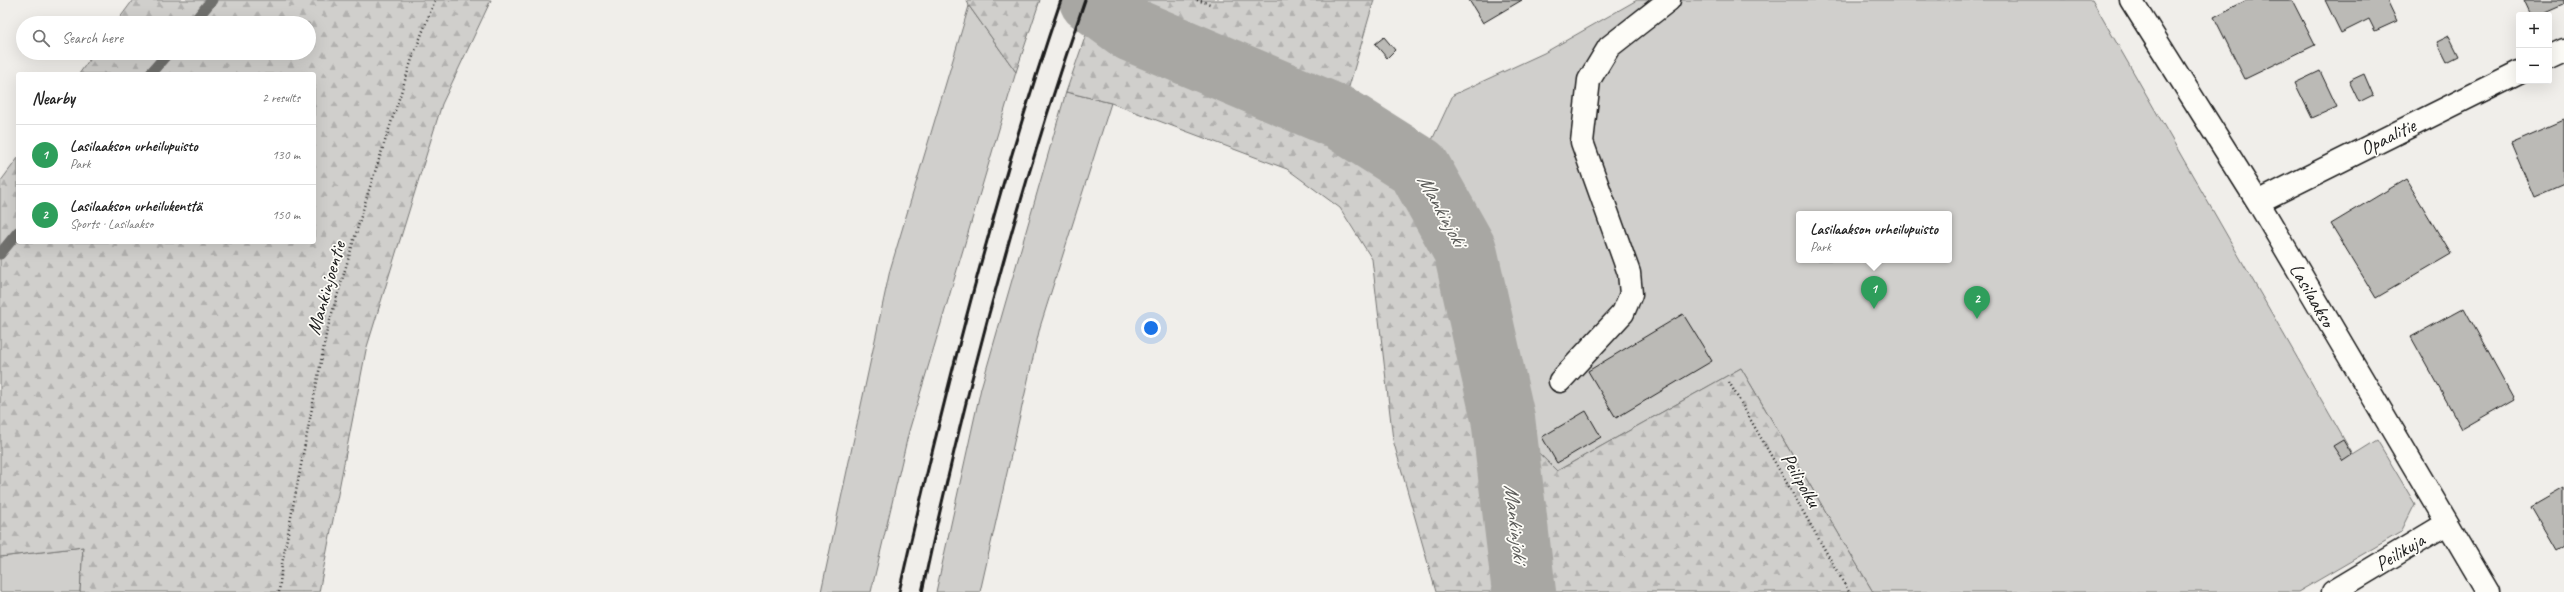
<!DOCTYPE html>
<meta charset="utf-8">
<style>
body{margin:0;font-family:Caveat,sans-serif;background:#f2f2f2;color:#222}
.controls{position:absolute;right:12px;top:12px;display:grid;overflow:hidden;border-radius:4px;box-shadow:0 4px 16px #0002}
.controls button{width:36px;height:36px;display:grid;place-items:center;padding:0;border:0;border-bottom:1px solid #e0e0e0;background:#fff;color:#222;font:20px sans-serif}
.you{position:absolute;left:1151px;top:328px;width:14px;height:14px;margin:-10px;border:3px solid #fff;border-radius:50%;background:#1a73e8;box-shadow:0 0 0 6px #1a73e833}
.badge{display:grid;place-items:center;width:26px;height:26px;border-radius:50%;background:#d1495b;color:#fff;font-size:13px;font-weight:700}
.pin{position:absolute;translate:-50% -33px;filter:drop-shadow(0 1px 2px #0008)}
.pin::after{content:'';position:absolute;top:21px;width:14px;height:12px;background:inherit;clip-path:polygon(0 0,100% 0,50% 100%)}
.popup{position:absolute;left:1796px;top:211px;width:156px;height:52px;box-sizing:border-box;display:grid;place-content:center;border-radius:4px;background:#fff;filter:drop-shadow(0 1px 3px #0005);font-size:13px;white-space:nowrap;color:#767676}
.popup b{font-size:15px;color:#222}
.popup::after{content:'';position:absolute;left:50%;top:100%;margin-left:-8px;border:8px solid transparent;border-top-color:#fff}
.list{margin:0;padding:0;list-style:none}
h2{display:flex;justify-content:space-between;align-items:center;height:52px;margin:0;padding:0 16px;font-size:17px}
h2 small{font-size:13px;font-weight:400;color:#767676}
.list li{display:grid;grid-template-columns:26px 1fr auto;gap:12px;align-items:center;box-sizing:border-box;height:60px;padding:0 16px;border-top:1px solid #e0e0e0}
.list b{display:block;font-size:15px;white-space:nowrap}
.list p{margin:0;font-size:13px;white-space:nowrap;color:#767676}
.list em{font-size:13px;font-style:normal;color:#767676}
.icon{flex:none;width:22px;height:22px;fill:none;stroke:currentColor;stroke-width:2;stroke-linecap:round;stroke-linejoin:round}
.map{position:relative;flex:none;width:2564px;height:592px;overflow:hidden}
.search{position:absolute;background:#fff;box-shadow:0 4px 16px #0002;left:16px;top:16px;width:300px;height:44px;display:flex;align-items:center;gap:10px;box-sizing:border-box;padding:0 14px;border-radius:22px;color:#767676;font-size:15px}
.panel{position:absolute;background:#fff;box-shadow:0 4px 16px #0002;left:16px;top:72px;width:300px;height:172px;border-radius:4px}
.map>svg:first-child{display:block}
.green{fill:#d0cfcc;stroke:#767674;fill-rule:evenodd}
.forest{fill:url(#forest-firs);stroke:#767674}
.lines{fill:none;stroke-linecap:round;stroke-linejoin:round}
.stream{stroke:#706f6d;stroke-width:11}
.river{stroke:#a8a7a3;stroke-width:64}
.building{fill:#bbbab6;stroke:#1c1c1c}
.minor-casing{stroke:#1c1c1c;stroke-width:25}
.path{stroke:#1c1c1c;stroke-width:2.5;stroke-dasharray:1 3;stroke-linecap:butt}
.minor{stroke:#fdfcf7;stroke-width:22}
.rail{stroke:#1c1c1c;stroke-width:3}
.labels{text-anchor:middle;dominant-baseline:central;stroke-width:3.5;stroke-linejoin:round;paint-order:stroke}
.street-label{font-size:20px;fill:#1c1c1c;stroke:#fdfcf7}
.water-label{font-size:21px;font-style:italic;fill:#5b5b59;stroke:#fdfcf7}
</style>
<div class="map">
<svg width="2564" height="592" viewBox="0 0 2564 592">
<defs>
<pattern id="forest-firs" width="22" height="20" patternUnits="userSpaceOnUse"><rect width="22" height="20" fill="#d0cfcc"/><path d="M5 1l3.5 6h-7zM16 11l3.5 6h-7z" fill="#b2b1af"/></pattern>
</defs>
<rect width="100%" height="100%" fill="#f0eeea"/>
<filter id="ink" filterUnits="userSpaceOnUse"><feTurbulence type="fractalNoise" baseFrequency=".025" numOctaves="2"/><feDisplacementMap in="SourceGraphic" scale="8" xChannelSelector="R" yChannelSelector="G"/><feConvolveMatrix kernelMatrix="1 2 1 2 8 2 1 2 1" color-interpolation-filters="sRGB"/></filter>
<g filter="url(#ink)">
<path class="green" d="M 1637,0 L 2092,0 L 2353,455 L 2377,440 L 2415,504 L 2401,532 L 2298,592 L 1873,592 L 1741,368 L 1557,471 L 1503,418 L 1465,250 L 1419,168 L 1453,95 L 1544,53 ZM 1799,214 L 1949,214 L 1949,260 L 1799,260 Z
M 969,6 L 1016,72 L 909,431 L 871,592 L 821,592 L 890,270 Z
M 1066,92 L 1111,103 L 1040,327 L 980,592 L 936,592 L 981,388 Z
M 83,547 L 80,592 L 0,592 L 0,557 Z"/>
<path class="forest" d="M 133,0 L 491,0 L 442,104 L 366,350 L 319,592 L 80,592 L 83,547 L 0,557 L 0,182 L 18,158 L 18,242 L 314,242 L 314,74 L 79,74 L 94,53 L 309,53 L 309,23 L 116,23 Z
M 967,0 L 1040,0 L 1016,72 L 969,6 Z
M 1098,0 L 1374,0 L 1340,118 L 1419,168 L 1465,250 L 1503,418 L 1557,471 L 1741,368 L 1873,592 L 1436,592 L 1393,440 L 1372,259 L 1340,208 L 1287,169 L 1111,103 L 1066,92 Z"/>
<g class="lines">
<path class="stream" d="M 193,23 L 212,0
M 150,74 L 168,53
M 0,254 L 18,232"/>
<path class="river" d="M 1091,0 L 1132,30 L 1340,118 L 1419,168 L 1465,250 L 1503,418 L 1524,592"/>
</g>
<path class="building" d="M 1469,0 L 1522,0 L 1483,23 Z
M 2247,0 L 2292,0 L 2315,45 L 2245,79 L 2214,17 Z
M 2325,0 L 2387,0 L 2397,21 L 2375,31 L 2369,19 L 2341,33 Z
M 2524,0 L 2564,0 L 2564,4 L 2539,15 L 2531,15 Z
M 2449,36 L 2459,56 L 2447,62 L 2437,42 Z
M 1384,37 L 1395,50 L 1387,58 L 1375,44 Z
M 2320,71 L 2337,107 L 2312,118 L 2295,83 Z
M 2364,74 L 2373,95 L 2359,102 L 2349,81 Z
M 2564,120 L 2564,184 L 2534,197 L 2511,143 Z
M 2406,179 L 2451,254 L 2376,298 L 2331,224 Z
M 2464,308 L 2514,399 L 2462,429 L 2411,337 Z
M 1683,314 L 1712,361 L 1616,418 L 1588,371 Z
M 1586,411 L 1601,437 L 1557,463 L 1542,437 Z
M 2343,440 L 2352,455 L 2343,461 L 2333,446 Z
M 2564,488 L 2564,545 L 2556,550 L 2531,507 Z"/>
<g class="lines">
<defs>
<path id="minor" d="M 2131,0 L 2258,202 L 2488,592
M 2549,57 L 2564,50
M 2258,202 L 2519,72
M 1560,381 L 1623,313 L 1631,294 L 1629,273 L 1582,142 L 1589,80 L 1609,47 L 1669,0
M 2333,592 L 2446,524"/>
</defs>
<use href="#minor" class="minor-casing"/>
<path class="path" d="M 1197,0 L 1210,4
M 1729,382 L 1849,592
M 279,592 L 282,564 L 327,330 L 368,193 L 412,59 L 435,0"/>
<use href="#minor" class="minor"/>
<path class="rail" d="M 899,592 C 945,392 995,194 1061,0
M 922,592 C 965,392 1018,193 1085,0"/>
</g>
</g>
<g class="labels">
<g class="street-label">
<text transform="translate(2388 137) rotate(-26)">Opaalitie</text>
<text transform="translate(326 288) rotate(-74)">Mankinjoentie</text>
<text transform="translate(2312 295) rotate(60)">Lasilaakso</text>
<text transform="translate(1801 480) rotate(60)">Peilipolku</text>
<text transform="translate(2400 552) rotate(-31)">Peilikuja</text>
</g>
<g class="water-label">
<text transform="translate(1442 210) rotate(61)">Mankinjoki</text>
<text transform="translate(1516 523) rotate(83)">Mankinjoki</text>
</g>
</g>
</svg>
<div class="controls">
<button>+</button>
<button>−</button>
</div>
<div class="you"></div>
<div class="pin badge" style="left:1874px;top:309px;background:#2e9e5b">1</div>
<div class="popup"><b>Lasilaakson urheilupuisto</b>Park</div>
<div class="pin badge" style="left:1977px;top:319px;background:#2e9e5b">2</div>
<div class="search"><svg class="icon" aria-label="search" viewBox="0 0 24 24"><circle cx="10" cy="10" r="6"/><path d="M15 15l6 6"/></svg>Search here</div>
<section class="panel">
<h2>Nearby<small>2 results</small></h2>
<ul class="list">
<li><span class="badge" style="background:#2e9e5b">1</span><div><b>Lasilaakson urheilupuisto</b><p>Park</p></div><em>130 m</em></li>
<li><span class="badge" style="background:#2e9e5b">2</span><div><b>Lasilaakson urheilukenttä</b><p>Sports · Lasilaakso</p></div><em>150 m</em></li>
</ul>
</section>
</div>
